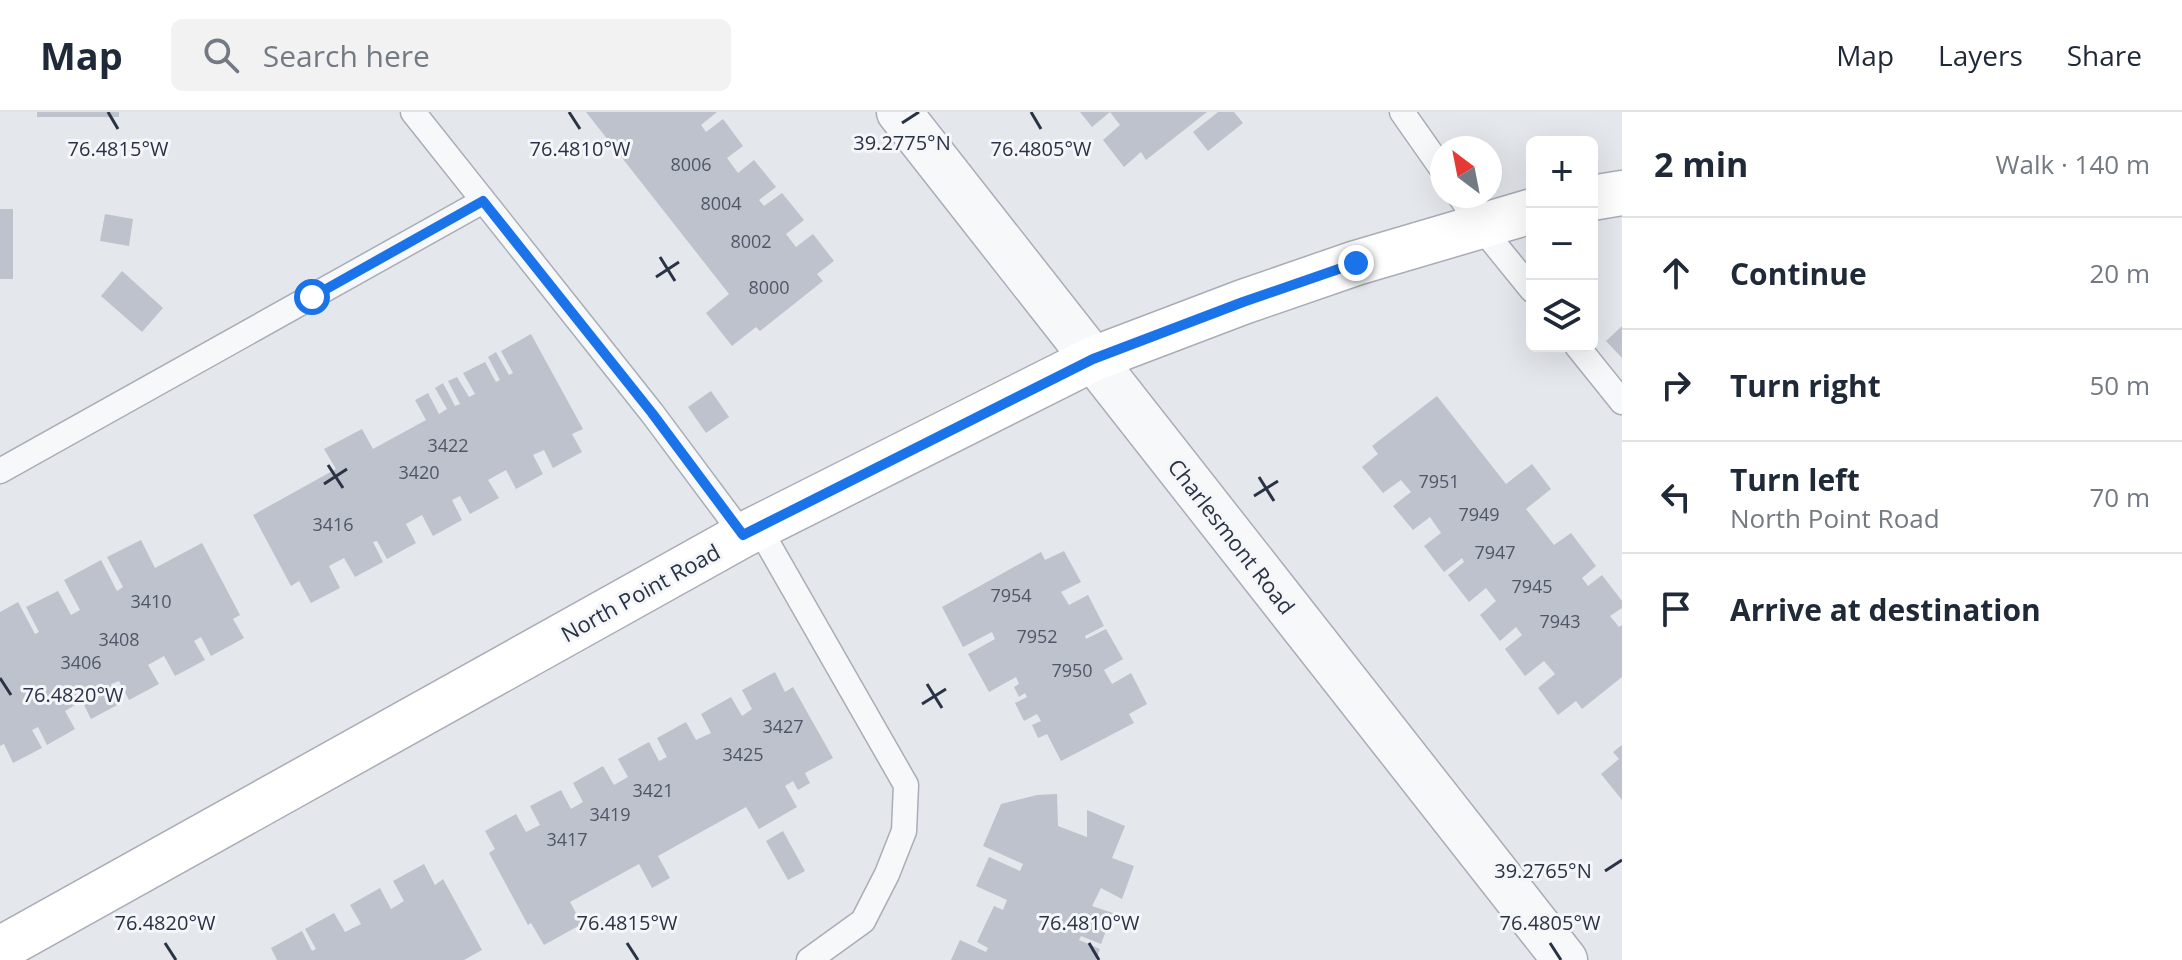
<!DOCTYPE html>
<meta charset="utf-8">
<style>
body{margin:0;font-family:"Open Sans",sans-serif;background:#f2f2f3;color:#1f2937}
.controls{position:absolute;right:24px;top:24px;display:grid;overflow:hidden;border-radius:12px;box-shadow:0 8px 32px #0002}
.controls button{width:72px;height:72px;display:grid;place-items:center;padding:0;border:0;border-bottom:2px solid #e0e1e3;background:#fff;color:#1f2937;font:40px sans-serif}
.compass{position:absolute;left:1430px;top:24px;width:72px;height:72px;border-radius:50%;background:#fff;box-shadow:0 8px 32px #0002;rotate:328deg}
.stop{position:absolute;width:24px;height:24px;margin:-18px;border:6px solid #1a73e8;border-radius:50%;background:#fff}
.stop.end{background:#1a73e8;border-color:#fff;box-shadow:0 2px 8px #0008}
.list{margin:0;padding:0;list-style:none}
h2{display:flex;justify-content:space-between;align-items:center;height:104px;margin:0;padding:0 32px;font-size:34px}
h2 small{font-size:26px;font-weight:400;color:#747a83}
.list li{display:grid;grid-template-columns:52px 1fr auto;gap:24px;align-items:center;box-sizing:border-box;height:112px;padding:0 32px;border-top:2px solid #e0e1e3}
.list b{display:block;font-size:30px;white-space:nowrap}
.list p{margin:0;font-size:26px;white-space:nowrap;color:#747a83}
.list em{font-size:26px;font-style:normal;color:#747a83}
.icon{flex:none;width:44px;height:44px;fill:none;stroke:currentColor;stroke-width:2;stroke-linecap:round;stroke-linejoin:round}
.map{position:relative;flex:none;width:1622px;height:848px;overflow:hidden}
header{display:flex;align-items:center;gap:48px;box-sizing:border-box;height:112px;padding:0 40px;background:#fff;border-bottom:2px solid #e0e1e3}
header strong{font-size:38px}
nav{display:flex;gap:44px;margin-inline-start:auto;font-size:28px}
.search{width:560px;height:72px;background:#f2f2f3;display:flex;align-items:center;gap:20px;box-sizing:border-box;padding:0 28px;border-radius:12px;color:#747a83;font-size:30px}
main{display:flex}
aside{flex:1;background:#fff}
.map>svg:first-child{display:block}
.building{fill:#bec2cc}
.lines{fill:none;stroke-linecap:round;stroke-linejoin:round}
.lane-casing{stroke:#a8adb7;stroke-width:27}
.street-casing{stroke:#a8adb7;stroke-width:47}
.secondary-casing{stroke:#a8adb7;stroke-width:47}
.lane{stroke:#f7f8fa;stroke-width:24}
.street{stroke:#f7f8fa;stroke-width:44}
.secondary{stroke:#fff;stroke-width:44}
.route{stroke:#1a73e8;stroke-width:10}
.ticks{fill:none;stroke:#2a3345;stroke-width:3}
.labels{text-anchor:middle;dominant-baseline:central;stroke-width:6;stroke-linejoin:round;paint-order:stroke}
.number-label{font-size:18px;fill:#4f5767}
.street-label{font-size:22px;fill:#2a3345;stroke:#f4f6f9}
.ticks-label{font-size:20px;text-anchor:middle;fill:#2a3345;stroke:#f4f6f9;stroke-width:6;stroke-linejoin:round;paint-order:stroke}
</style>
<header>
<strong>Map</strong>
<div class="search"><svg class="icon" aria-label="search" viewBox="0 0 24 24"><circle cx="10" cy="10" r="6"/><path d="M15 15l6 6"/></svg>Search here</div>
<nav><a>Map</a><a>Layers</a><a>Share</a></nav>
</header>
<main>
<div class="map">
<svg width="1622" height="848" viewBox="0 0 1622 848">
<rect width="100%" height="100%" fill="#e4e7ec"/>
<path class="building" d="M 37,0 L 119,0 L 119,5 L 37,5 Z
M 586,0 L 717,0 L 701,13 L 706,20 L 723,7 L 743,34 L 727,46 L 738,61 L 754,48 L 776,75 L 759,88 L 764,94 L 782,81 L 804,108 L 786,122 L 796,135 L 813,122 L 834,149 L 817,162 L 823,169 L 760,219 L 756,215 L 732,234 L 706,201 L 729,182 Z
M 1080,0 L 1207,0 L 1146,48 L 1141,40 L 1124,55 L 1103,28 L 1120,13 L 1110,0 L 1092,15 Z
M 1218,0 L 1234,0 L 1243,11 L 1208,39 L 1193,20 Z
M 0,97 L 13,97 L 13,167 L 0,167 Z
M 105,102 L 133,107 L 129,134 L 100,129 Z
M 122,159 L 163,196 L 142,220 L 101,184 Z
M 1622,214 L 1622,246 L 1606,229 Z
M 531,222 L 583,317 L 572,322 L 582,340 L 553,356 L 544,338 L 533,343 L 543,362 L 516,377 L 506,358 L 488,368 L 499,386 L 470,402 L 460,384 L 452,388 L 462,408 L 433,424 L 422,403 L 406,412 L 416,431 L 387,447 L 377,429 L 373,430 L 383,450 L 355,465 L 344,446 L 329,454 L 340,476 L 311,491 L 299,469 L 291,474 L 253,403 L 336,357 L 324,337 L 362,317 L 373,337 L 426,308 L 415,288 L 428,281 L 439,302 L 447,297 L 435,276 L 443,271 L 455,294 L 460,292 L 448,269 L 457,265 L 469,285 L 475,282 L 463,261 L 485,250 L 496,270 L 500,268 L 488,245 L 496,240 L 509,263 L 513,261 L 501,239 Z
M 711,279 L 729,305 L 706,321 L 688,295 Z
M 1437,284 L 1506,372 L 1532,352 L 1551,377 L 1526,397 L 1554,433 L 1571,421 L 1596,454 L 1582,466 L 1588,474 L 1602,463 L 1622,489 L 1622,496 L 1610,504 L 1619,515 L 1622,513 L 1622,565 L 1582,597 L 1576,589 L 1558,603 L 1538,576 L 1555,562 L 1544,549 L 1525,564 L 1505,537 L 1522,523 L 1516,515 L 1500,529 L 1480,503 L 1496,489 L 1486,476 L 1469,490 L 1448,463 L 1464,450 L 1462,446 L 1444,460 L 1424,434 L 1441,421 L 1430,405 L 1413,418 L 1393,394 L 1411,380 L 1401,368 L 1383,381 L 1362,355 L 1378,342 L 1372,334 Z
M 141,428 L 155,456 L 202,431 L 240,503 L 233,507 L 244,526 L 211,544 L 201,525 L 194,529 L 205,548 L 175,564 L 164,544 L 148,553 L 159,572 L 129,588 L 119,569 L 111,572 L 121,591 L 91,607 L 82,589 L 65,599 L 75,617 L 47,633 L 38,615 L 32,618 L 42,636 L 13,651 L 4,632 L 0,634 L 0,500 L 18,490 L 35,522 L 39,520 L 26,495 L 58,479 L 71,503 L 80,498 L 64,468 L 101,448 L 117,479 L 123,475 L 107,445 Z
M 1064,439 L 1081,470 L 1061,480 L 1069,493 L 1088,483 L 1104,514 L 1085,524 L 1086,527 L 1106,517 L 1123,547 L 1104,558 L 1112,572 L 1131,561 L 1147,592 L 1129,602 L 1134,611 L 1061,649 L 1047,622 L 1038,626 L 1032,613 L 1041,609 L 1037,602 L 1024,609 L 1015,591 L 1027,585 L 1025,581 L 1019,585 L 1014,575 L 1019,572 L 1016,565 L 989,580 L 968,542 L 995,527 L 992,520 L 963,535 L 942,495 L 1041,440 L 1045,448 Z
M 775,560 L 785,580 L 793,575 L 833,646 L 805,661 L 810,671 L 798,678 L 793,669 L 785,674 L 797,695 L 759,717 L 746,695 L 658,744 L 670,766 L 652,776 L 639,752 L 570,790 L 582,812 L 544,833 L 531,811 L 528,813 L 489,741 L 495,737 L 485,719 L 516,702 L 526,720 L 540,713 L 530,694 L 561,678 L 571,697 L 583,690 L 573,671 L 603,654 L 614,673 L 628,665 L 618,647 L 649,630 L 659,649 L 667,645 L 657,626 L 686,610 L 696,628 L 711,621 L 701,602 L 731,585 L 742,604 L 752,597 L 742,578 Z
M 1622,633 L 1622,688 L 1601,662 L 1619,647 L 1613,640 Z
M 1057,682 L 1058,714 L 1087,725 L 1087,698 L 1125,714 L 1112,746 L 1134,754 L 1122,787 L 1101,776 L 1092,794 L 1113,801 L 1101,832 L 1081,824 L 1079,828 L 1100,837 L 1096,848 L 951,848 L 960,828 L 986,840 L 988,836 L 977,830 L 994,794 L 1003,798 L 1007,788 L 976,774 L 989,745 L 1020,759 L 1023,752 L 983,734 L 1001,692 L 1037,683 Z
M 783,719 L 805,759 L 788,768 L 766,729 Z
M 424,752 L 435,773 L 443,767 L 482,838 L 464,848 L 277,848 L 271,836 L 302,819 L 312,839 L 316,837 L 305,817 L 334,801 L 345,820 L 361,812 L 350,793 L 380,776 L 391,797 L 404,789 L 393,769 Z"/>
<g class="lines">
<defs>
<path id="lane" d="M 413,0 L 652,301 L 743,423
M 1402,0 L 1442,57
M 1460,84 L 1480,114 L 1532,178
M 1577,234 L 1622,290
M 0,359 L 483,89
M 759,416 L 906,673 L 904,719 L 887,762 L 863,809 L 809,848"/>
<path id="street" d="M 899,0 L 1565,848"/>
<path id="secondary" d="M 1592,86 L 1622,81
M 0,837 L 743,423 L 1093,247 L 1243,190 L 1356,151 L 1532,99"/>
</defs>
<use href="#lane" class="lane-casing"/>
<use href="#street" class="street-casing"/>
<use href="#secondary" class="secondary-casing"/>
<use href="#lane" class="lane"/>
<use href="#street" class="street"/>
<use href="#secondary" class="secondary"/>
</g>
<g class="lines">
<path class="route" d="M 312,185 L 483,89 L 652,301 L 743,423 L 1093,247 L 1243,190 L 1356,151"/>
</g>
<path class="ticks" d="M 108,0 L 118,17M 569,0 L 580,17M 1031,0 L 1041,17M 902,11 L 919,0M 660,145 L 675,169M 656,165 L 679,150M 328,353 L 343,376M 1259,365 L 1274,389M 324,372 L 347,357M 1254,384 L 1278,369M 0,566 L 11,583M 927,572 L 942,596M 922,592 L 946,577M 1605,759 L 1622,748M 165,831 L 176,848M 627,831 L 638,848M 1089,831 L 1099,848M 1550,831 L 1561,848"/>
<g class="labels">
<g class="number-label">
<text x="691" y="52">8006</text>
<text x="721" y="91">8004</text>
<text x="751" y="129">8002</text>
<text x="769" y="175">8000</text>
<text x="448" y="333">3422</text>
<text x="419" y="360">3420</text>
<text x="1439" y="369">7951</text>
<text x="1479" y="402">7949</text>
<text x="333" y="412">3416</text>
<text x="1495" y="440">7947</text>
<text x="1532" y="474">7945</text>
<text x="1011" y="483">7954</text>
<text x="151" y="489">3410</text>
<text x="1560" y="509">7943</text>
<text x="1037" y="524">7952</text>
<text x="119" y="527">3408</text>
<text x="81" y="550">3406</text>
<text x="1072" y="558">7950</text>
<text x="783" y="614">3427</text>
<text x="743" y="642">3425</text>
<text x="653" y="678">3421</text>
<text x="610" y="702">3419</text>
<text x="567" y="727">3417</text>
</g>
<g class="street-label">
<text transform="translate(1232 424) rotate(52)">Charlesmont Road</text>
<text transform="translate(640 480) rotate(-29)">North Point Road</text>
</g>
</g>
<g class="ticks-label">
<text x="902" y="38">39.2775°N</text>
<text x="118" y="44">76.4815°W</text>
<text x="580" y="44">76.4810°W</text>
<text x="1041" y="44">76.4805°W</text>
<text x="73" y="590">76.4820°W</text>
<text x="1543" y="766">39.2765°N</text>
<text x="165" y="818">76.4820°W</text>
<text x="627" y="818">76.4815°W</text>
<text x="1089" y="818">76.4810°W</text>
<text x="1550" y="818">76.4805°W</text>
</g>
</svg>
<div class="controls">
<button>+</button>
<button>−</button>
<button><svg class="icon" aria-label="layers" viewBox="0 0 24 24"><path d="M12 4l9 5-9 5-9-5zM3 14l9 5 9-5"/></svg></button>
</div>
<svg class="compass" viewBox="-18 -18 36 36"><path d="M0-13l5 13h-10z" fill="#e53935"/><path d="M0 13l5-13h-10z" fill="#747a83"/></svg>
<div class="stop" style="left:312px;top:185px"></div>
<div class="stop end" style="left:1356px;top:151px"></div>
</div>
<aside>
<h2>2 min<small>Walk · 140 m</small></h2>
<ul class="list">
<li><svg class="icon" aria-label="ahead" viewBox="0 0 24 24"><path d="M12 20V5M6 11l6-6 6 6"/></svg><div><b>Continue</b></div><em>20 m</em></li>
<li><svg class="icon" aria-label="right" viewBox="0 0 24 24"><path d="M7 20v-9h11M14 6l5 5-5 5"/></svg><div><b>Turn right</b></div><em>50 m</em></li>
<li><svg class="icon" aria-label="left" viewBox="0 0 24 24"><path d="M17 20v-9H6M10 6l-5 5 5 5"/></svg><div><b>Turn left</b><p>North Point Road</p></div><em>70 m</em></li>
<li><svg class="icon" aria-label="arrive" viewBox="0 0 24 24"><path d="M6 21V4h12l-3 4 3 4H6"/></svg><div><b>Arrive at destination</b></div></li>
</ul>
</aside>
</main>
